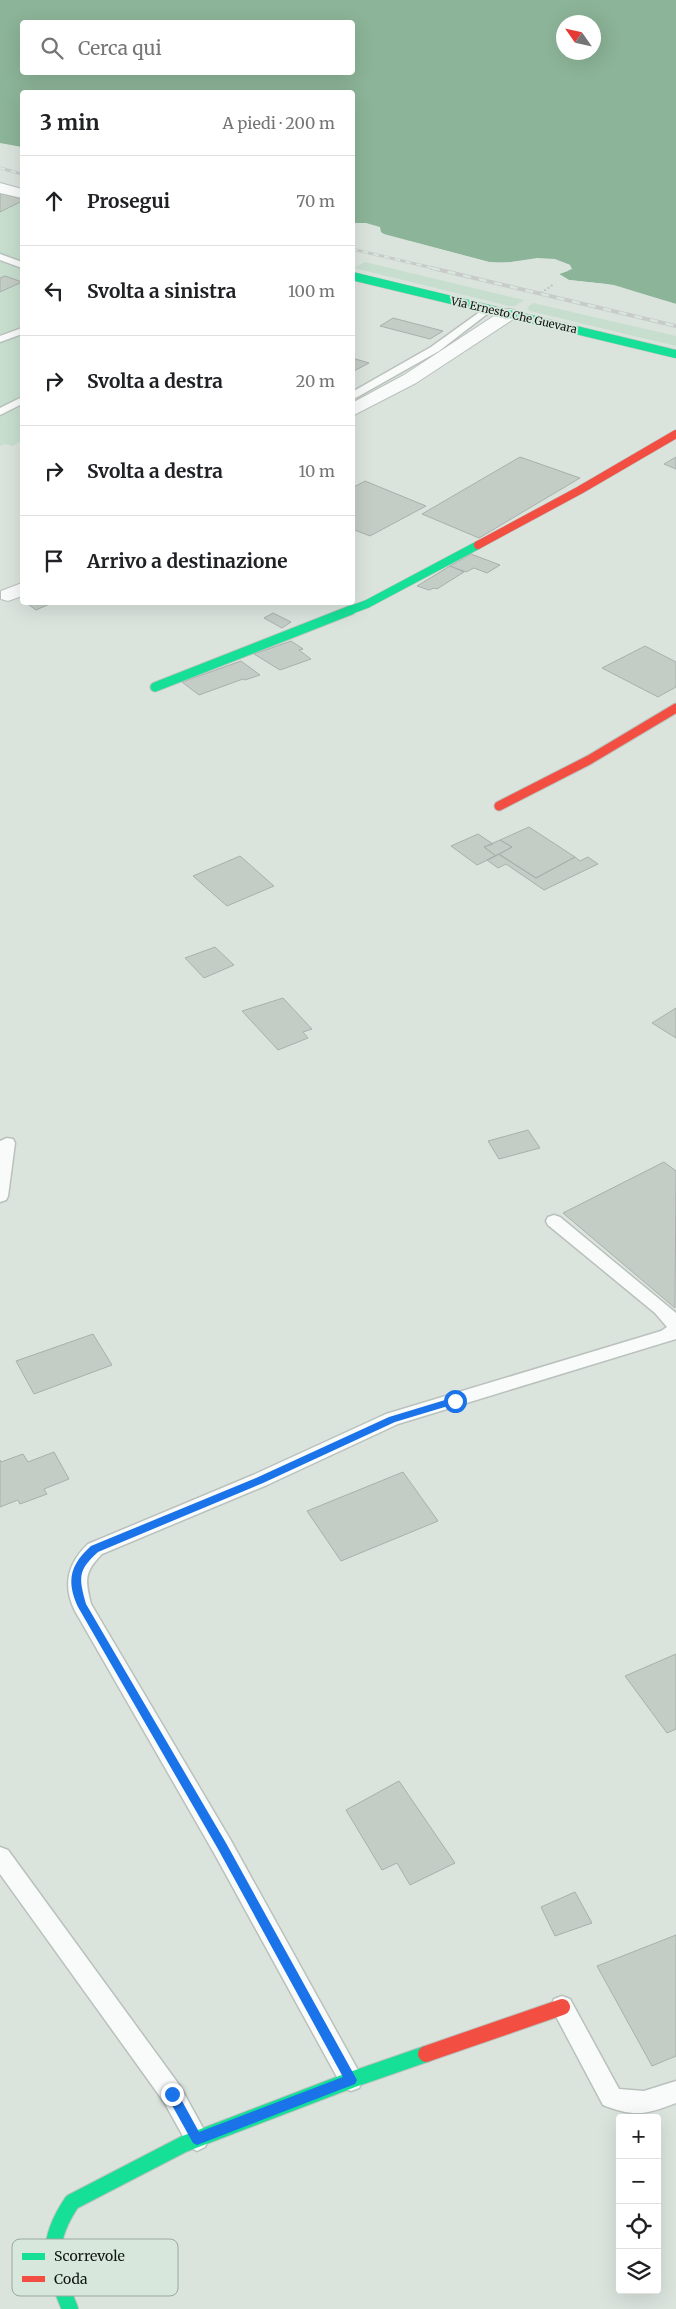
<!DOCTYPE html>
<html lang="it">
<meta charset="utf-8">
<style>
body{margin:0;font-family:Merriweather,serif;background:#f2f2f2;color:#202124}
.controls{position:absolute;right:15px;bottom:15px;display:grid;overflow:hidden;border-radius:5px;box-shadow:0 5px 20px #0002}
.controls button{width:45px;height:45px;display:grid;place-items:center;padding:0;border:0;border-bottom:1px solid #e0e0e0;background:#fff;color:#202124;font:25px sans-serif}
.compass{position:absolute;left:556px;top:15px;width:45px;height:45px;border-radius:50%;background:#fff;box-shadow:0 5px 20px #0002;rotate:304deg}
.stop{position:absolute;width:15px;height:15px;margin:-11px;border:4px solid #1a73e8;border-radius:50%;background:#fff}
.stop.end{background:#1a73e8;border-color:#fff;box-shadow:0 1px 5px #0008}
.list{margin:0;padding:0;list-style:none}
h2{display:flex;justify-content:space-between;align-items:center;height:65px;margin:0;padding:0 20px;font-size:21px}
h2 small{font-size:16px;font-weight:400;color:#757577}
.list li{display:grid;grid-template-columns:32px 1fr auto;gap:15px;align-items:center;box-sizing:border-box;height:90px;padding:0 20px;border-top:1px solid #e0e0e0}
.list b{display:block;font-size:19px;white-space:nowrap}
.list em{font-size:16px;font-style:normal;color:#757577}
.icon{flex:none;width:28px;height:28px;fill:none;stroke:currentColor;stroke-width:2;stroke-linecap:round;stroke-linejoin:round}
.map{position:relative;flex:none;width:676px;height:2309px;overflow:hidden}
.search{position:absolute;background:#fff;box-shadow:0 5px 20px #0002;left:20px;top:20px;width:335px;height:55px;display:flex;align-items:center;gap:12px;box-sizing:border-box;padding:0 18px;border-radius:5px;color:#757577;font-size:19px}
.panel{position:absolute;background:#fff;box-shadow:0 5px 20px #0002;left:20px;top:90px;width:335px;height:515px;border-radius:5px}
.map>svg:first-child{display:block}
.green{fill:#c7dece}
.water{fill:#8cb498;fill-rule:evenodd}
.pier{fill:#dae4dd}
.building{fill:#c4ccc6;stroke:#a9b0ab}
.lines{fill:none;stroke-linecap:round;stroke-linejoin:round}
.lane-casing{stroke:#bac1bc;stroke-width:3}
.street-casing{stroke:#bac1bc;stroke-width:2}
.fast-far2-casing{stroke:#bac1bc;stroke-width:9}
.fast-far1-casing{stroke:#bac1bc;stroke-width:11}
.fast-casing{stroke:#bac1bc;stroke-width:18}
.jam-far2-casing{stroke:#bac1bc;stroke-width:9}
.jam-far1-casing{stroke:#bac1bc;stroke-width:11}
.jam-casing{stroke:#bac1bc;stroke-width:18}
.path{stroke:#c0c3c1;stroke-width:2;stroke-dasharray:2 2;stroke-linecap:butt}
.lane{fill:#f9fbfa;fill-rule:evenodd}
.street{fill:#f9fbfa;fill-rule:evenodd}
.fast-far2{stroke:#16e098;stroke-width:8}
.fast-far1{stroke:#16e098;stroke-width:9}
.fast{stroke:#16e098;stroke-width:16}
.jam-far2{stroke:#f24e42;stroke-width:8}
.jam-far1{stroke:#f24e42;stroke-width:9}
.jam{stroke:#f24e42;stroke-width:16}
.rail-far1-casing{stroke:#c8cbc9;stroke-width:3}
.rail-casing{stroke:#c8cbc9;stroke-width:4}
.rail-far1{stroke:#d7e7dc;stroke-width:2;stroke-dasharray:5.5;stroke-linecap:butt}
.rail{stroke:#d7e7dc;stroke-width:2.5;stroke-dasharray:8;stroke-linecap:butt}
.route{fill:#1a73e8}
.labels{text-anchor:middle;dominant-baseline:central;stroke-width:4;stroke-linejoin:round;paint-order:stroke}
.far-street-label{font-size:11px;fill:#101612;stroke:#d7e7dc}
.key{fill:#d7e7dc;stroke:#9ba89f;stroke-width:1}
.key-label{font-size:14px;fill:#101612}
</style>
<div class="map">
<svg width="676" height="2309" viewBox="0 0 676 2309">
<rect width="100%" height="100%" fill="#dae4dd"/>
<path class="green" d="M 0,192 L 22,197 L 22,440 L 13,446 L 5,444 L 0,446 Z
M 365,262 L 524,300 L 515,306 L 509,306 L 354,268 Z
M 533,303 L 676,336 L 676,346 L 530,311 L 527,308 Z"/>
<path class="water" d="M 0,0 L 676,0 L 676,304 L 607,284 L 569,280 L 559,274 L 568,271 L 570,265 C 544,253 517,265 489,262 L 384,234 L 381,232 L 380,227 L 366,223 L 353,223 L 352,92 L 22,92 L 22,147 L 0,143 ZM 22,22 L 352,22 L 352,72 L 22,72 ZM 564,22 L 594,22 L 594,52 L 564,52 Z"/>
<path class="pier" d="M 402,241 L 409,241 L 489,262 L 505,263 L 537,258 L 555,259 L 570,265 L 572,269 L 559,274 L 569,280 L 614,285 L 676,304 L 676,306 L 607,286 L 568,283 L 556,274 L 568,267 L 554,262 L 538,261 L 506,266 L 489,264 Z"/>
<path class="building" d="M 0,193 L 22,199 L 22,201 L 0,212 Z
M 5,276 L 22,282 L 0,292 L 0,278 Z
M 393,318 L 443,331 L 430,339 L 380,326 Z
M 352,358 L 369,363 L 352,372 Z
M 520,457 L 580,478 L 479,538 L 422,514 Z
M 676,457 L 676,469 L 664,464 Z
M 365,481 L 426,506 L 370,536 L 352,529 L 352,488 Z
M 471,554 L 500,565 L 487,573 L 474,568 L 466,572 L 450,566 Z
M 450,566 L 464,572 L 437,589 L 434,588 L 429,590 L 417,586 Z
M 25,602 L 54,602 L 36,610 Z
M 273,613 L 291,622 L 282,628 L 264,618 Z
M 291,641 L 303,649 L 299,650 L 311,659 L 280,670 L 254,654 Z
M 645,646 L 676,662 L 676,687 L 658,697 L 602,668 Z
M 241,661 L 260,675 L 245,680 L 243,679 L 199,695 L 182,682 Z
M 529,827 L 575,857 L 536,878 L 499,854 L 512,847 L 500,840 Z
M 478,834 L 493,844 L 484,847 L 496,856 L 477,865 L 451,846 Z
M 500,840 L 512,847 L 496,856 L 484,847 Z
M 498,854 L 536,878 L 575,857 L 580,861 L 588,857 L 598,864 L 544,890 L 506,864 L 498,868 L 487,860 Z
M 240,856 L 274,886 L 227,906 L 193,876 Z
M 215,947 L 234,965 L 204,978 L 185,958 Z
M 283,998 L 312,1029 L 303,1032 L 308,1038 L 278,1050 L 242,1011 Z
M 676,1008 L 676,1038 L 652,1023 Z
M 528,1130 L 540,1148 L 499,1159 L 488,1141 Z
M 664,1162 L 676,1171 L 675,1308 L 563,1213 Z
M 93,1334 L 112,1365 L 34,1394 L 16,1361 Z
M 54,1452 L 69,1479 L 44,1489 L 47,1494 L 20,1504 L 18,1500 L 0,1507 L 0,1460 L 1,1462 L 23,1454 L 28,1462 Z
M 403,1472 L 438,1521 L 341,1561 L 307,1511 Z
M 676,1654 L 676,1729 L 667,1733 L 625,1676 Z
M 399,1781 L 455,1863 L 410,1885 L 397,1863 L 382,1870 L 346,1810 Z
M 575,1892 L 592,1923 L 555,1936 L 541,1907 Z
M 676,1935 L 676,2056 L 652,2066 L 597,1966 Z"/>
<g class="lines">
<defs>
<path id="lane" d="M 0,254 L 22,262 L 22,268 L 0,260 Z
M 488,306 L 491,307 L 491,311 L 439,351 L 352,400 L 352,392 L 431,347 Z
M 22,328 L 22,334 L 0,342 L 0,336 Z
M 22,397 L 22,404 L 0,415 L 0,408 Z
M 7,1138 L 13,1139 L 15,1143 L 8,1196 L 6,1200 L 0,1202 L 0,1141 Z
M 554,1215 L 560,1217 L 676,1313 L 676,1339 L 398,1424 L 267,1485 L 102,1554 C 84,1572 85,1580 91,1604 L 230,1839 L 359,2072 L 363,2080 L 359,2088 L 351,2091 L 343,2088 L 214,1853 L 75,1611 C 62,1585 68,1563 88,1544 L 253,1475 L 386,1414 L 661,1331 L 667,1327 L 655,1313 L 548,1225 L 546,1221 L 548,1217 Z
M 0,1847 L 8,1850 L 180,2086 L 209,2139 L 205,2147 L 197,2151 L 189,2147 L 164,2102 L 0,1874 Z
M 562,1996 L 570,1999 L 619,2089 L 644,2091 L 676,2081 L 676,2103 C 646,2115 633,2117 603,2105 L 551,2007 L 554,1999 Z"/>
<path id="street" d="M 0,183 L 22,189 L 22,198 L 0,193 Z
M 509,309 L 515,310 L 517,314 L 515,318 L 416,383 L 352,416 L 352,403 L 404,375 L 503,310 Z
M 22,583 L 22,596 L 8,601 L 1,599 L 1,591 Z"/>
<path id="fast-far2" d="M 352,276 L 676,354
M 348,611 L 367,604 L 478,545"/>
<path id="fast-far1" d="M 155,687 L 351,610"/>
<path id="fast" d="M 70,2309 C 52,2264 43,2245 72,2202 L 184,2144 L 351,2080 L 426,2054"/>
<path id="jam-far2" d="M 478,545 L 580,490 L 676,434"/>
<path id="jam-far1" d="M 499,806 L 589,760 L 676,708"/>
<path id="jam" d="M 426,2054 L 562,2007"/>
</defs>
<use href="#lane" class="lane-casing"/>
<use href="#street" class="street-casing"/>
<use href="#fast-far2" class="fast-far2-casing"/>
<use href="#fast-far1" class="fast-far1-casing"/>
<use href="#fast" class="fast-casing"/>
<use href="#jam-far2" class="jam-far2-casing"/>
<use href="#jam-far1" class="jam-far1-casing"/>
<use href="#jam" class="jam-casing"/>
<path class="path" d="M 541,293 L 554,284"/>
<use href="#lane" class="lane"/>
<use href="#street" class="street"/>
<use href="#fast-far2" class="fast-far2"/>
<use href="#fast-far1" class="fast-far1"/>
<use href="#fast" class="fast"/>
<use href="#jam-far2" class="jam-far2"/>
<use href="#jam-far1" class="jam-far1"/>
<use href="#jam" class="jam"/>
<defs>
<path id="rail-far1" d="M 0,168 L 22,174
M 352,249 L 437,269"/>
<path id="rail" d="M 432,268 L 676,326"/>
</defs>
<use href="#rail-far1" class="rail-far1-casing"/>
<use href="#rail" class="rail-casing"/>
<use href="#rail-far1" class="rail-far1"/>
<use href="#rail" class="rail"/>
</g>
<path class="route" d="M 455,1397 L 458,1398 L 458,1403 L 395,1422 L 263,1483 L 98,1552 C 77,1571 79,1578 86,1604 L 226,1843 L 357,2080 L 355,2084 L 197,2145 L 193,2143 L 168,2098 L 168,2090 L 176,2090 L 199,2132 L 343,2077 L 218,1849 L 78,1607 C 66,1581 70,1565 91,1546 L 256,1478 L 389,1417 Z"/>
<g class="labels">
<g class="far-street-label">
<text transform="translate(514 315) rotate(13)">Via Ernesto Che Guevara</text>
</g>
</g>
<rect x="12" y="2239" width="166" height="57" rx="8" class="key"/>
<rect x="22" y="2253" width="23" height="7" fill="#16e098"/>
<rect x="22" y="2276" width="23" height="6" fill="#f24e42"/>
<g class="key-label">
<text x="54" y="2261">Scorrevole</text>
<text x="54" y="2284">Coda</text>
</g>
</svg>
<div class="controls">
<button>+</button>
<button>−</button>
<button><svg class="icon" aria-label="locate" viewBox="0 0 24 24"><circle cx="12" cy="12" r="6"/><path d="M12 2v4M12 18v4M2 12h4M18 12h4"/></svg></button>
<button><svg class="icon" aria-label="layers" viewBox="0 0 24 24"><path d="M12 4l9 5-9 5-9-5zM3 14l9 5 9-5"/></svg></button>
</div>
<svg class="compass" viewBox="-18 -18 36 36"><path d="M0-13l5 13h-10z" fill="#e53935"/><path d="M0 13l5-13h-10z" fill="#757577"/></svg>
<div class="stop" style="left:455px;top:1401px"></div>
<div class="stop end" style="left:172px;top:2094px"></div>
<div class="search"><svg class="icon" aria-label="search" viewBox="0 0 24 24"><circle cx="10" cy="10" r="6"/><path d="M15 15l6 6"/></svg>Cerca qui</div>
<section class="panel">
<h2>3 min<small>A piedi · 200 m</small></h2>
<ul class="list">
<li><svg class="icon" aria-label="ahead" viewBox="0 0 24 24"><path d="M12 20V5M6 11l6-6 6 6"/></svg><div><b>Prosegui</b></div><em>70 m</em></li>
<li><svg class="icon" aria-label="left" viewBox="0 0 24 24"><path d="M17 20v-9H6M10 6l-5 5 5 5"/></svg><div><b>Svolta a sinistra</b></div><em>100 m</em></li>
<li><svg class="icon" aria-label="right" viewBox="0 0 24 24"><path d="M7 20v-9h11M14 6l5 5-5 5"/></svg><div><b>Svolta a destra</b></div><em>20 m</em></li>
<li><svg class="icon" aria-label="right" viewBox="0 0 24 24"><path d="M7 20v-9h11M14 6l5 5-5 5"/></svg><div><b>Svolta a destra</b></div><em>10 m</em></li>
<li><svg class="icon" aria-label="arrive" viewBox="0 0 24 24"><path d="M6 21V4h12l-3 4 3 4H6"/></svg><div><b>Arrivo a destinazione</b></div></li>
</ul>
</section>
</div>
